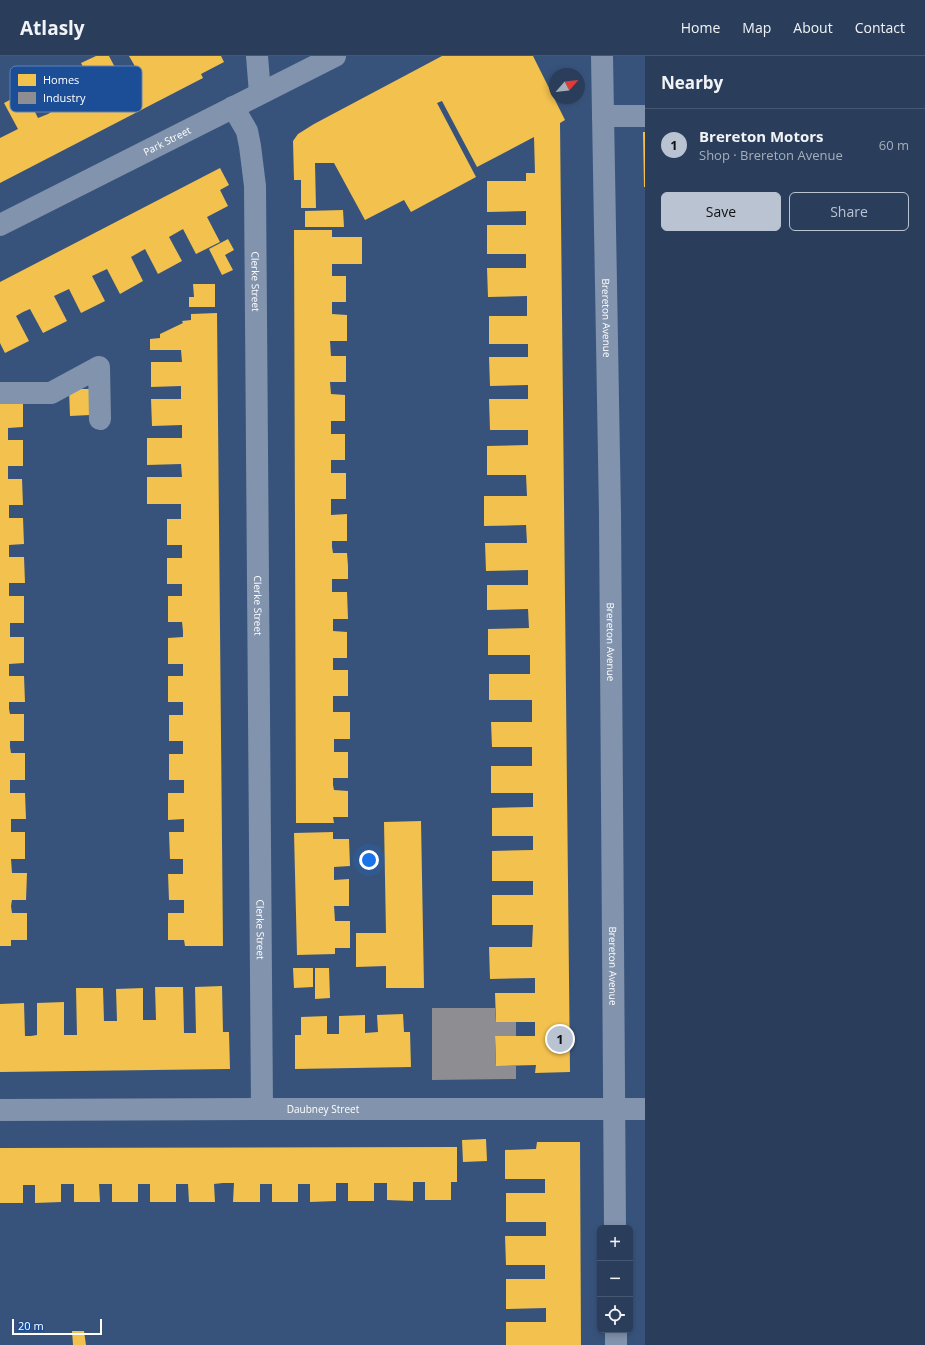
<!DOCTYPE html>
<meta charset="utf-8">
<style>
body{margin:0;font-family:"Open Sans",sans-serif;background:#324562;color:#f1f3f6}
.controls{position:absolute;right:12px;bottom:12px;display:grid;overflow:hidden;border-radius:6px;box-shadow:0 2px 6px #0003}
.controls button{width:36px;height:36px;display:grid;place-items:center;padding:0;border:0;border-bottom:1px solid #465772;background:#2a3e5c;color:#f1f3f6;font:20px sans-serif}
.compass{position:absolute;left:549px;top:12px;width:36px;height:36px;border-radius:50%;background:#2a3e5c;box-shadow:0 2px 6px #0003;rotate:62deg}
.scale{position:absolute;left:12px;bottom:10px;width:90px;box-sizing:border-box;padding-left:4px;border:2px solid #fff;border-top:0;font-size:11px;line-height:14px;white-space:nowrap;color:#fff;-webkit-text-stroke:3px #1c4d97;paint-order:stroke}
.you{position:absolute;left:369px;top:804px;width:14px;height:14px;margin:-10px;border:3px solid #fff;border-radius:50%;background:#1a73e8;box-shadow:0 0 0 6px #1a73e833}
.badge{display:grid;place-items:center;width:26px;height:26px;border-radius:50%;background:#b9c3d1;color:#111;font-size:13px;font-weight:700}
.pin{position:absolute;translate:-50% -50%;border:2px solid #fff;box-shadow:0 1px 4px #0006}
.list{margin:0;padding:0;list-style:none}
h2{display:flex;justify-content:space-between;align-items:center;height:52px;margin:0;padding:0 16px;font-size:17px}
h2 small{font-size:13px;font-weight:400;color:#a5aebb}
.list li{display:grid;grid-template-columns:26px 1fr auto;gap:12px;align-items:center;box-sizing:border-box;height:72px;padding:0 16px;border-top:1px solid #465772}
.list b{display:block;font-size:15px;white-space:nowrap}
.list p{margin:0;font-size:13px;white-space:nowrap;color:#a5aebb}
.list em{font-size:13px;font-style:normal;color:#a5aebb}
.actions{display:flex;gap:8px;padding:12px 16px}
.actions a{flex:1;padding:9px 0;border:1px solid #b9c3d1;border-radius:6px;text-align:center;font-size:14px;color:#b9c3d1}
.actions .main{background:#b9c3d1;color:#111}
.icon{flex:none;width:22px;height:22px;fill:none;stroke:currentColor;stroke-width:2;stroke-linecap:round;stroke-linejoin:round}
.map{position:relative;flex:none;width:645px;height:1289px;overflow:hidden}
header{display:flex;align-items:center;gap:24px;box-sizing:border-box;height:56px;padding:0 20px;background:#2a3e5c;border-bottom:1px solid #465772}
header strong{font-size:19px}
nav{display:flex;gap:22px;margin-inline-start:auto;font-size:14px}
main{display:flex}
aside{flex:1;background:#2a3e5c}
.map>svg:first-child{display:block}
.homes{fill:#f2c14e}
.industry{fill:#8d8d92}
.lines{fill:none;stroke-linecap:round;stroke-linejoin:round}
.minor{stroke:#8294ad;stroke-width:22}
.labels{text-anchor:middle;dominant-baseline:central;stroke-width:4;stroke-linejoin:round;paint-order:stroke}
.street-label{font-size:10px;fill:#fff;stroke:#1c4d97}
.key{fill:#1c4d97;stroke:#6082b6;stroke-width:1}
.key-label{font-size:11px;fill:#fff}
</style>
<header>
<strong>Atlasly</strong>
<nav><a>Home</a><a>Map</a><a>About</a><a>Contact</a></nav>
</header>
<main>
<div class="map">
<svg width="645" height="1289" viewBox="0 0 645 1289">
<rect width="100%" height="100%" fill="#38537b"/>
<path class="homes" d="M 96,0 L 109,0 L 120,21 L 136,12 L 129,0 L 221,0 L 224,6 L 201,18 L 203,22 L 0,127 L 0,82 L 18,73 L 4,47 L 25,36 L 38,62 L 48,58 L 56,53 L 42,27 L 66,15 L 79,41 L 95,34 L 81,7 Z
M 442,0 L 533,0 L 565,64 L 560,67 L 570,1016 L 535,1017 L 536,1009 L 496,1010 L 495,980 L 535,980 L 535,966 L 496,966 L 495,937 L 535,937 L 535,922 L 490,923 L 489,891 L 532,891 L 533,869 L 492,869 L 492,839 L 533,839 L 533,825 L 492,825 L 492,795 L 533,794 L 533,780 L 492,780 L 492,752 L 533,751 L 533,737 L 491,737 L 491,710 L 532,710 L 532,691 L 492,691 L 491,666 L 532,666 L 532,644 L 489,644 L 489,618 L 530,618 L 530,599 L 488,599 L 488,573 L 529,572 L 528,553 L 487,554 L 487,529 L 528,529 L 528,514 L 486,515 L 485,487 L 527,487 L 526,469 L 484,470 L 484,440 L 527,440 L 526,419 L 487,419 L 487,390 L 528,389 L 528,374 L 490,374 L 489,343 L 528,343 L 528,329 L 490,330 L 489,301 L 528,301 L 528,288 L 489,288 L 489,260 L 527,260 L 527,240 L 488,241 L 487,212 L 526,212 L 526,198 L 487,198 L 487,169 L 526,169 L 526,155 L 487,156 L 487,125 L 526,125 L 526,117 L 535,117 L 534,81 L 477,111 L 442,45 L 437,47 L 476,121 L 411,156 L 404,144 L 365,164 L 334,107 L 315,107 L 316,152 L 301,152 L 301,124 L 294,124 L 293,85 L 298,78 L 314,68 Z
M 643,76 L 645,76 L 645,131 L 644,131 Z
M 220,112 L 229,129 L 220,134 L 228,150 L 207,161 L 220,186 L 196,198 L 183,173 L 169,181 L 182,205 L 158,218 L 145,193 L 131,201 L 143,225 L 120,238 L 107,213 L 92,220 L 105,245 L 81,257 L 69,233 L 54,240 L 67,265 L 43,277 L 30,253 L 23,256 L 16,260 L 29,285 L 5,297 L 0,287 L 0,226 Z
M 343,154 L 344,171 L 305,171 L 305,155 Z
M 294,174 L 332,174 L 332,181 L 362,181 L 362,208 L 332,208 L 332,220 L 346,220 L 346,246 L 332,246 L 332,258 L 347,259 L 347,285 L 330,285 L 331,300 L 346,300 L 346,326 L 330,326 L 331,338 L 345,339 L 345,365 L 331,365 L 331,378 L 345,378 L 345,404 L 331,404 L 331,417 L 346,417 L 346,443 L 331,443 L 331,459 L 347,458 L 347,485 L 332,485 L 332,491 L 333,497 L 347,497 L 348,510 L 348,523 L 332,523 L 332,536 L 347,536 L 348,563 L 333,563 L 333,575 L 347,576 L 347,602 L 333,602 L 333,614 L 348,614 L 348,640 L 333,640 L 333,656 L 350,656 L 350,683 L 334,683 L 334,696 L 348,696 L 348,722 L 333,722 L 333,729 L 334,734 L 348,735 L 348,761 L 333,761 L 334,767 L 296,767 Z
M 228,183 L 234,194 L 225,199 L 233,214 L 222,219 L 209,193 Z
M 193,228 L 215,228 L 215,251 L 189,251 L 189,241 L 194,241 Z
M 217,257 L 223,890 L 185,890 L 184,884 L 168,884 L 168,857 L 184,857 L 184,844 L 169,844 L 168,818 L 183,818 L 183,803 L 170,803 L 169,776 L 184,776 L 184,763 L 168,764 L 168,737 L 184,737 L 184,724 L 169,724 L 169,698 L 183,698 L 183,685 L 169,685 L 169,659 L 183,659 L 183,646 L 168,646 L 168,620 L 183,620 L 183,608 L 168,608 L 168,582 L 183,581 L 183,575 L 182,566 L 168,566 L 168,540 L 182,540 L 182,528 L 167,528 L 167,502 L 182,502 L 182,489 L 167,489 L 167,463 L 181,463 L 181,448 L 147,448 L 147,421 L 182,421 L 181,408 L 147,409 L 147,382 L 182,382 L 182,369 L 152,370 L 151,343 L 181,343 L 181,330 L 151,331 L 151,306 L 182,306 L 181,294 L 150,294 L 150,283 L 160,282 L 160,278 L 183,267 L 182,265 L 191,264 L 191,258 Z
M 69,333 L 89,333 L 90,359 L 70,360 Z
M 0,339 L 23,345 L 23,371 L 8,372 L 8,384 L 23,384 L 23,410 L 8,410 L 8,423 L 22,423 L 23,449 L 9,449 L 9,462 L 23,462 L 24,488 L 9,489 L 9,501 L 24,501 L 25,527 L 9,527 L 9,540 L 24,540 L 24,567 L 10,567 L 10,581 L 24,581 L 24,607 L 9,608 L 9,620 L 24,620 L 25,646 L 9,646 L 9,653 L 10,658 L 24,658 L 24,685 L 10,685 L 10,691 L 11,697 L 25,697 L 25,724 L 10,724 L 10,737 L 25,737 L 26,763 L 11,763 L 11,776 L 25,776 L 25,803 L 11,803 L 12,817 L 27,817 L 26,844 L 12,844 L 11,850 L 12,857 L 27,857 L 27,884 L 11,884 L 11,890 L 0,890 Z
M 421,765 L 424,932 L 386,932 L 386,910 L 356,911 L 356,877 L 386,877 L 384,766 Z
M 333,776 L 333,783 L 349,783 L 350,810 L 334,811 L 334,824 L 349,823 L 349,850 L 334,850 L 335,865 L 350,865 L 350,892 L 335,892 L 335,898 L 297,899 L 294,777 Z
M 293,912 L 313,912 L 313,931 L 294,932 Z
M 315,912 L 329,912 L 330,942 L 315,943 Z
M 222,930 L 223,976 L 229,976 L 230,1013 L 0,1016 L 0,948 L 24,947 L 25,980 L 31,980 L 37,979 L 37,947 L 64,946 L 64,979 L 77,979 L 76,932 L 103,932 L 104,965 L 117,965 L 116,933 L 143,932 L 143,964 L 156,964 L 155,931 L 183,931 L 184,977 L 196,977 L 195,931 Z
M 403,958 L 404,976 L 410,976 L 411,1011 L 295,1013 L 295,979 L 301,979 L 301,961 L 327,960 L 327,978 L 339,978 L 339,960 L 365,959 L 365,977 L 378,976 L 377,959 Z
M 486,1083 L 487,1105 L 463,1106 L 462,1084 Z
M 537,1086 L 580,1086 L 581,1289 L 506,1289 L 506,1266 L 546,1266 L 546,1252 L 506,1253 L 506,1223 L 545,1223 L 545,1209 L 506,1209 L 505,1180 L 546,1180 L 546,1166 L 506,1166 L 506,1137 L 545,1137 L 545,1123 L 505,1123 L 505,1094 L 536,1093 Z
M 457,1091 L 457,1126 L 451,1126 L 451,1144 L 425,1144 L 425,1126 L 413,1126 L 413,1145 L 387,1144 L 387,1127 L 374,1127 L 374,1145 L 348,1145 L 348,1127 L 336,1127 L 336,1145 L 310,1146 L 310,1128 L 298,1128 L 298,1146 L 272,1146 L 272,1128 L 260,1128 L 260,1146 L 233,1146 L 234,1127 L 223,1127 L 214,1128 L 215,1146 L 189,1146 L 188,1128 L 176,1128 L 176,1146 L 150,1146 L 150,1128 L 138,1128 L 138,1146 L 112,1146 L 112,1128 L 99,1128 L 100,1146 L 74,1146 L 74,1128 L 61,1128 L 61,1146 L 35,1147 L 35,1129 L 23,1129 L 23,1147 L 0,1147 L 0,1092 Z
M 72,1275 L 84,1275 L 86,1289 L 73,1289 Z"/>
<path class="industry" d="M 432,952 L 495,952 L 496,966 L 516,966 L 516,980 L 495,980 L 496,1010 L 516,1010 L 516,1023 L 432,1024 Z"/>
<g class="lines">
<g class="minor">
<path d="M 257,0 L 260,37"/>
<path id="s1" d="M 602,0 L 610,458 L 615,1172"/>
<path id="s2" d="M 233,51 L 247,75 L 250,90 L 255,130 L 262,1053"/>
<path d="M 603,60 L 645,60"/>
<path id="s3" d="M 0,169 L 335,0"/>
<path d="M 0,337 L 51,337 L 99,311 L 100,363"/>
<path id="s4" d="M 0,1054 L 262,1053 L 645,1053"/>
<path d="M 616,1274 L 616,1289"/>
</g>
</g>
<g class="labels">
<g class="street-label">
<text stroke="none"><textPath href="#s3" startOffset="187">Park Street</textPath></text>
<text stroke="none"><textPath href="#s2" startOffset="179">Clerke Street</textPath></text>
<text stroke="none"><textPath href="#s1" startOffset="262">Brereton Avenue</textPath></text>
<text stroke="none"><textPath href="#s2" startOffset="503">Clerke Street</textPath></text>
<text stroke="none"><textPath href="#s1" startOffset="586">Brereton Avenue</textPath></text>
<text stroke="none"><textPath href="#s2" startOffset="827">Clerke Street</textPath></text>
<text stroke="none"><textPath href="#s1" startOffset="910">Brereton Avenue</textPath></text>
<text stroke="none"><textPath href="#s4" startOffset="323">Daubney Street</textPath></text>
</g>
</g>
<rect x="10" y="10" width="132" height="46" rx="6" class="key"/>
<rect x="18" y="18" width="18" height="12" fill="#f2c14e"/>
<rect x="18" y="36" width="18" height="12" fill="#8d8d92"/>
<g class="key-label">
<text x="43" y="28">Homes</text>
<text x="43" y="46">Industry</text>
</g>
</svg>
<div class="controls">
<button>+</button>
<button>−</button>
<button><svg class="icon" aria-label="locate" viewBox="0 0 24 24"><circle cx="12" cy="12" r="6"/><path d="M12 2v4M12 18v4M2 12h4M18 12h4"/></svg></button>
</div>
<svg class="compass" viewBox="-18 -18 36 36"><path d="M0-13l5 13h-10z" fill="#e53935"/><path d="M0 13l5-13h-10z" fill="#a5aebb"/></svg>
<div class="scale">20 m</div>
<div class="you"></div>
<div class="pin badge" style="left:560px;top:983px">1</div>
</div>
<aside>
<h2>Nearby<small></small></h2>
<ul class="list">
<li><span class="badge">1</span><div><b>Brereton Motors</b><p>Shop · Brereton Avenue</p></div><em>60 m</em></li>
</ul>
<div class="actions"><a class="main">Save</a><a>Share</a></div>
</aside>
</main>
